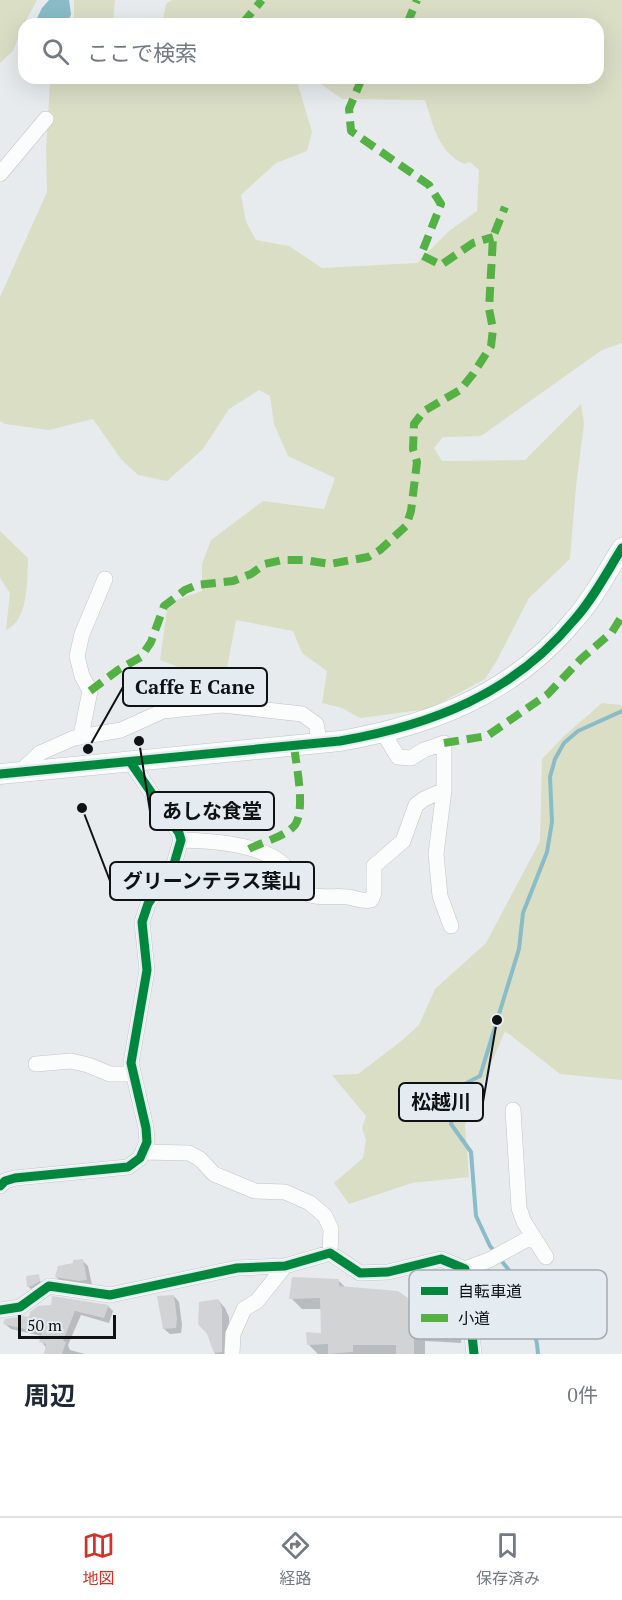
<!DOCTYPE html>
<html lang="ja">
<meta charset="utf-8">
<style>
body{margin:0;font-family:"PT Serif","Noto Sans JP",serif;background:#f2f2f3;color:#1f2937}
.scale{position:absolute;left:18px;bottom:15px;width:98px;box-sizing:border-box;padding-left:6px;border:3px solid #0f1113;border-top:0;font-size:16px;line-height:21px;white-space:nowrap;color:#0f1113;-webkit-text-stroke:4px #e4ebf1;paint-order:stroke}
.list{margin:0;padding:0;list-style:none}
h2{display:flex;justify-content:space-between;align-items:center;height:78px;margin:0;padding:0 24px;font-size:26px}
h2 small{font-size:20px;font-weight:400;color:#747a83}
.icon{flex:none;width:33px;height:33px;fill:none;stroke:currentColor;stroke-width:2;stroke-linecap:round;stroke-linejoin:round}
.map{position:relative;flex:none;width:622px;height:1354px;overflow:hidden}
.search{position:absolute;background:#fff;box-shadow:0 6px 24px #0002;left:18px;right:18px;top:18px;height:66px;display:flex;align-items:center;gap:15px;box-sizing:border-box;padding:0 21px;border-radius:18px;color:#747a83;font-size:22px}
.sheet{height:162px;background:#fff}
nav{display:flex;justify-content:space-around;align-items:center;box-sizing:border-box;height:84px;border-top:2px solid #e0e1e3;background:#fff;font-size:16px;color:#747a83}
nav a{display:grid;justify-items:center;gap:3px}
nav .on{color:#d93025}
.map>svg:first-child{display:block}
.green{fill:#dadec5;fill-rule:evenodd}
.water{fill:#89bcc7}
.shadow{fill:#0003}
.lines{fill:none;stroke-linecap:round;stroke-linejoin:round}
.stream{stroke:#89bcc7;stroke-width:4}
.building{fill:#d2d3d5}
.minor-casing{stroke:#c1c4c6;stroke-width:16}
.tertiary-casing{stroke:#c1c4c6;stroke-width:21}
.minor{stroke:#fbfcfc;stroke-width:15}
.tertiary{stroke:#fbfcfc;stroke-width:20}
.quiet{stroke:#54b144;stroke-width:8;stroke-dasharray:15 8;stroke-linecap:butt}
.cycleway-casing{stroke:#e4ebf1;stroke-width:13}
.cycleway{stroke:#00873e;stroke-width:9}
.key{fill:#e4ebf1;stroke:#a4aaae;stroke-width:1.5}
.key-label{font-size:16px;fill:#0f1113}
.leader{fill:none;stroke:#0f1113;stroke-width:2}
.callout-dot{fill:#0f1113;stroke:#e4ebf1;stroke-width:2}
.callout{fill:#e4ebf1;stroke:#0f1113;stroke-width:2}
.callout-label{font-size:20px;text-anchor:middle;font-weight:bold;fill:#0f1113}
</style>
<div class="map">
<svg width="622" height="1354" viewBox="0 0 622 1354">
<rect width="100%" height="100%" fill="#e7ebee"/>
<path class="green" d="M 0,0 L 37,0 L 24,24 L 13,51 L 0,63 Z
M 74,0 L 115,0 L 113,23 L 158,24 L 74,24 Z
M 172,0 L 622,0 L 622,343 L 602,350 L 481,436 L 443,437 L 434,448 L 442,461 L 525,460 L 581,404 L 584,424 L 576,486 L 570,559 L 529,598 L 496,662 L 485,679 L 429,709 L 360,718 L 342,708 L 322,703 L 327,671 L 302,653 L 293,631 L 236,620 L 222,695 L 191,672 L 160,660 L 168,603 L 202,591 L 202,564 L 211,540 L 263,501 L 324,509 L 335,478 L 288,456 L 274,424 L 270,396 L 259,390 L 229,409 L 203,449 L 167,481 L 138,475 L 121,459 L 93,419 L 49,430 L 5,424 L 0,421 L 0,297 L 47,192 L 46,149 L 50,84 L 60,78 L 598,78 L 598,24 L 162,24 L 166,4 ZM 297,81 L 318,82 L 342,99 L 425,100 C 433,125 438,152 464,164 L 470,162 L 479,170 L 477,211 L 449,231 L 417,263 L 322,268 L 289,246 L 256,240 L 246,222 L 241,195 L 276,163 L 307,151 L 312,132 Z
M 0,531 L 28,558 C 27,580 29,620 6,630 L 10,593 L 0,578 Z
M 602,703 L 622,705 L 622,1080 L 560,1074 L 505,1031 L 465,1125 L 469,1177 L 412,1183 L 349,1204 L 334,1183 L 363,1158 L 366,1140 L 362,1128 L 366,1116 L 332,1075 L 358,1074 L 400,1042 L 419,1025 L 435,989 L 486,943 L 540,841 L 542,759 L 564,736 Z"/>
<path class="water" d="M 49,0 L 69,0 L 71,14 L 68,24 L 34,24 L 42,8 Z"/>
<path class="shadow" d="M 82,1260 L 88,1266 L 92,1285 L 62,1282 L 56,1277 Z
M 38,1276 L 41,1283 L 31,1289 L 28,1286 Z
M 338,1280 L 346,1288 L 427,1302 L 444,1284 L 455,1296 L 455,1312 L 462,1319 L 461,1343 L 425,1341 L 425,1354 L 318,1354 L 309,1345 L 322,1334 L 321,1309 L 302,1309 L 291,1298 Z
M 174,1296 L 179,1302 L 182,1325 L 181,1333 L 170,1334 L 164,1329 Z
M 218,1300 L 225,1308 L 229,1317 L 230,1354 L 215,1354 L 209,1333 Z
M 108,1306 L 113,1311 L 109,1323 L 81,1315 L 68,1345 L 70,1350 L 85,1354 L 51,1354 L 41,1341 L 42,1336 L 11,1329 L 5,1324 L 30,1319 L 31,1313 Z"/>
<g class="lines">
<path class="stream" d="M 496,1253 L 490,1246 L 476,1216 L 471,1152 L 451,1124 L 459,1087 L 480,1076 L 519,949 L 523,913 L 547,852 L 552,822 L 550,777 L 555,759 L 564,743 L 578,731 L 622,711
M 500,1259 L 524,1289 L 537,1344 L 538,1354"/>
</g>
<path class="building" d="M 83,1259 L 87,1280 L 79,1281 L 55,1277 L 58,1266 L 73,1263 L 73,1260 Z
M 39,1274 L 40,1281 L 32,1286 L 27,1287 L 26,1276 Z
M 292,1277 L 339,1279 L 339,1286 L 398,1291 L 408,1298 L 425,1301 L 427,1284 L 445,1283 L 444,1307 L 451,1306 L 450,1333 L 414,1330 L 414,1354 L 396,1354 L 396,1345 L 353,1345 L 353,1352 L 328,1354 L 328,1344 L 307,1345 L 306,1332 L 321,1333 L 320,1298 L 289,1299 Z
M 174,1295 L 177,1319 L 176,1328 L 163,1329 L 157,1296 Z
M 52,1296 L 109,1305 L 104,1318 L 75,1311 L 63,1341 L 66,1342 L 62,1354 L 44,1354 L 46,1344 L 39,1342 L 42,1333 L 3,1324 L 5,1319 L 23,1316 L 29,1317 L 30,1312 L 38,1306 L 51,1305 Z
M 218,1299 L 222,1308 L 222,1352 L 214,1353 L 207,1334 L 198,1324 L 199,1302 Z"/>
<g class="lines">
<defs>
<path id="minor" d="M 0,174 L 46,119
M 384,734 L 398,757 L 411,758 L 424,750 L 444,743 L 444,790 L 436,854 L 440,896 L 451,926
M 81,736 L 90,691 L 82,676 L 77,656 L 82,634 L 105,579
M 20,772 L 40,753 L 74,738 L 121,730 L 163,711 L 222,705 L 302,714 L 316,724 L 320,744
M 181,840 C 211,841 246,843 273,857 C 293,869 286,874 299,888 C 311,901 332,895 348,897 C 356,898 362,902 371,900 L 374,893 L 374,866 L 403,841 L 416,805 L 424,799 L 444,790
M 36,1064 L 71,1061 L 88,1065 L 110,1074 L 133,1074
M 513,1110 L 519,1208 L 524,1222 L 546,1257
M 143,1152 L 189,1153 L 200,1159 L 214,1174 L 255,1191 L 285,1192 L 310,1203 L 325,1216 L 331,1229 L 330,1253
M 0,1186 L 5,1181 L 15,1178 L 128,1167 L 140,1158 L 147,1142 L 146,1128 L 131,1063 L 147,970 L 142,922 L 148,904 L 174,864 L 181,840 L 179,833 L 131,763
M 465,1269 L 489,1260 L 533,1236
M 0,1310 L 20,1307 L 49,1286 L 110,1295 L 237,1268 L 285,1266 L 330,1253 L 360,1273 L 388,1272 L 441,1259 L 465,1269 L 474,1354
M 232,1354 L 233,1334 L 244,1309 L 257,1301 L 285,1266"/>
<path id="tertiary" d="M 0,774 L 340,741 C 432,725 513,694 574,620 C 593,599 607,572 622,548"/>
</defs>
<use href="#minor" class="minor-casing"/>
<use href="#tertiary" class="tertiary-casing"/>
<use href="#minor" class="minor"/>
<use href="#tertiary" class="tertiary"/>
<path class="quiet" d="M 242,24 L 262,0
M 407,24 L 417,0
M 362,78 L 349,109 L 351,131 L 429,185 L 441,204 L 421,255 L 441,265 L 473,243 L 493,237
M 90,691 L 118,670 L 141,657 L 151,642 L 164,606 L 185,590 L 197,585 L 233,581 L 251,574 L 265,564 L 282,560 L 304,560 L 330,564 L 368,557 L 380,550 L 406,526 L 411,511 L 417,462 L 413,449 L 414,424 L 424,411 L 460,390 L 473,374 L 491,346 L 493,329 L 489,309 L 493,237 L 505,207
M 444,743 L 487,736 L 548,694 L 581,659 L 612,632 L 622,616
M 249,849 C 262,842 285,837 295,825 C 306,809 296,765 294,746"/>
<defs>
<path id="cycleway" d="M 0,774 L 340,741 C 432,725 513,694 574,620 C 593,599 607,572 622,548
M 0,1186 L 5,1181 L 15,1178 L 128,1167 L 140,1158 L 147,1142 L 146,1128 L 131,1063 L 147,970 L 142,922 L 148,904 L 174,864 L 181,840 L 179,833 L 131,763
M 0,1310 L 20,1307 L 49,1286 L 110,1295 L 237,1268 L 285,1266 L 330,1253 L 360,1273 L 388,1272 L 441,1259 L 465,1269 L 474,1354"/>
</defs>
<use href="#cycleway" class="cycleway-casing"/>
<use href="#cycleway" class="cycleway"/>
</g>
<rect x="409" y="1270" width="198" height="69" rx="9" class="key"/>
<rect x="421" y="1287" width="27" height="8" fill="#00873e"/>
<rect x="421" y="1314" width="27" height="8" fill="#54b144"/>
<g class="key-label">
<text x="458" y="1297">自転車道</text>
<text x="458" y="1324">小道</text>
</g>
<path class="leader" d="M88 749L123 687M139 741L150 811M82 808L110 881M497 1020L483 1102"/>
<g class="callout-dot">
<circle cx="88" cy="749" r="6"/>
<circle cx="139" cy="741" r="6"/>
<circle cx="82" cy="808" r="6"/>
<circle cx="497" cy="1020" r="6"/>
</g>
<g class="callout">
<rect x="123" y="668" width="144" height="38" rx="6"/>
<rect x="150" y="792" width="124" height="38" rx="6"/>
<rect x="110" y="862" width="204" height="38" rx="6"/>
<rect x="399" y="1083" width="84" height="38" rx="6"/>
</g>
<g class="callout-label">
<text x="195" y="694">Caffe E Cane</text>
<text x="212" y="818">あしな食堂</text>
<text x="212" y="888">グリーンテラス葉山</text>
<text x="441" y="1109">松越川</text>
</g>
</svg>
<div class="scale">50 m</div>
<div class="search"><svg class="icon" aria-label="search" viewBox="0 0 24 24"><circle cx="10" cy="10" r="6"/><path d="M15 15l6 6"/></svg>ここで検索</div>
</div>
<section class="sheet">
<h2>周辺<small>0件</small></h2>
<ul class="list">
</ul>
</section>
<nav>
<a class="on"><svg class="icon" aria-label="map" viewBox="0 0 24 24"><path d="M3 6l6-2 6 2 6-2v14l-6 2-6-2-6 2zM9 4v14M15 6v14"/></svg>地図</a>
<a><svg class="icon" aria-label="directions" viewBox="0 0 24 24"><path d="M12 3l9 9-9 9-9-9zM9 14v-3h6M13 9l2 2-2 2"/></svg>経路</a>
<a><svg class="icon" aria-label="saved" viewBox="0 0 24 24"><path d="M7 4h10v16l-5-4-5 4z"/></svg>保存済み</a>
</nav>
